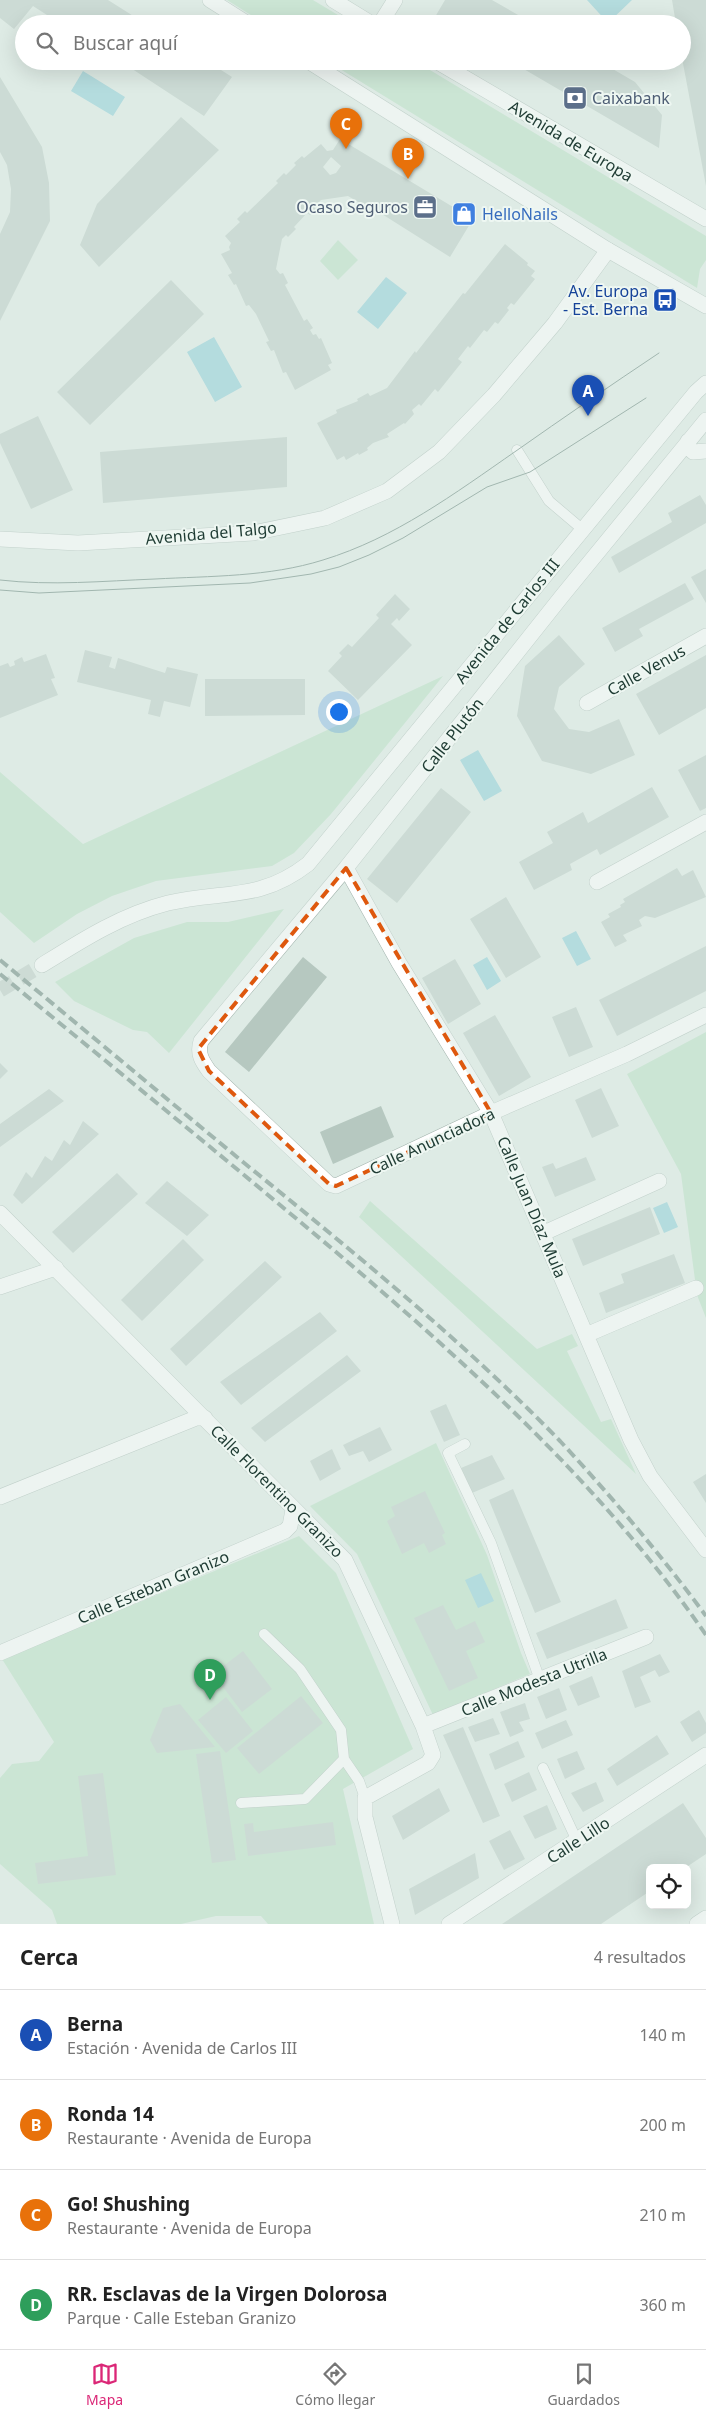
<!DOCTYPE html>
<html lang="es">
<meta charset="utf-8">
<style>
body{margin:0;font-family:"Noto Sans",sans-serif;background:#f6f6f6;color:#222}
.controls{position:absolute;right:15px;bottom:15px;display:grid;overflow:hidden;border-radius:8px;box-shadow:0 5px 20px #0002}
.controls button{width:45px;height:45px;display:grid;place-items:center;padding:0;border:0;border-bottom:1px solid #e0e0e0;background:#fff;color:#222;font:25px sans-serif}
.you{position:absolute;left:338px;top:711px;width:18px;height:18px;margin:-12px;border:4px solid #fff;border-radius:50%;background:#1a73e8;box-shadow:0 0 0 8px #1a73e833}
.badge{display:grid;place-items:center;width:32px;height:32px;border-radius:50%;background:#db2777;color:#fff;font-size:16px;font-weight:700}
.pin{position:absolute;translate:-50% -41px;filter:drop-shadow(0 1px 2px #0008)}
.pin::after{content:'';position:absolute;top:26px;width:18px;height:15px;background:inherit;clip-path:polygon(0 0,100% 0,50% 100%)}
.list{margin:0;padding:0;list-style:none}
h2{display:flex;justify-content:space-between;align-items:center;height:65px;margin:0;padding:0 20px;font-size:21px}
h2 small{font-size:16px;font-weight:400;color:#767676}
.list li{display:grid;grid-template-columns:32px 1fr auto;gap:15px;align-items:center;box-sizing:border-box;height:90px;padding:0 20px;border-top:1px solid #e0e0e0}
.list b{display:block;font-size:19px;white-space:nowrap}
.list p{margin:0;font-size:16px;white-space:nowrap;color:#767676}
.list em{font-size:16px;font-style:normal;color:#767676}
.icon{flex:none;width:28px;height:28px;fill:none;stroke:currentColor;stroke-width:2;stroke-linecap:round;stroke-linejoin:round}
.map{position:relative;flex:none;width:706px;height:1924px;overflow:hidden}
.search{position:absolute;background:#fff;box-shadow:0 5px 20px #0002;left:15px;right:15px;top:15px;height:55px;display:flex;align-items:center;gap:12px;box-sizing:border-box;padding:0 18px;border-radius:28px;color:#767676;font-size:19px}
.sheet{height:425px;background:#fff}
nav{display:flex;justify-content:space-around;align-items:center;box-sizing:border-box;height:70px;border-top:1px solid #e0e0e0;background:#fff;font-size:14px;color:#767676}
nav a{display:grid;justify-items:center;gap:2px}
nav .on{color:#db2777}
.map>svg:first-child{display:block}
.green{fill:#b4debf}
.water{fill:#80c9d5}
.building{fill:#b6c8c0;fill-rule:evenodd}
.lines{fill:none;stroke-linecap:round;stroke-linejoin:round}
.tertiary-tunnel{stroke:#b8c8c1;stroke-width:15;stroke-dasharray:15 8;stroke-linecap:butt}
.service-casing{stroke:#a1b3ac;stroke-width:11}
.minor-casing{stroke:#a1b3ac;stroke-width:16}
.tertiary-casing{stroke:#a1b3ac;stroke-width:16}
.service{stroke:#fff;stroke-width:10}
.minor{stroke:#fff;stroke-width:15}
.tertiary{stroke:#fff;stroke-width:15}
.tram{stroke:#58776e;stroke-width:1}
.rail{stroke:#58776e;stroke-width:4;stroke-dasharray:10 5;stroke-linecap:butt}
.marked{fill:none;stroke:#de580e;stroke-width:4;stroke-dasharray:10 6;stroke-linejoin:round}
.labels{text-anchor:middle;dominant-baseline:central;stroke-width:4;stroke-linejoin:round;paint-order:stroke}
.service-label{font-size:16px;fill:#4e5e75;stroke:#eef7f2;text-anchor:start}
.street-label{font-size:16px;fill:#1e3b33;stroke:#eef7f2}
.shop-label{font-size:16px;fill:#366cbe;stroke:#eef7f2;text-anchor:start}
.transit-label{font-size:16px;fill:#164399;stroke:#eef7f2;text-anchor:end}
</style>
<div class="map">
<svg width="706" height="1924" viewBox="0 0 706 1924">
<rect width="100%" height="100%" fill="#deebe5"/>
<path class="green" d="M 227,0 L 313,0 L 353,24 L 265,24 Z
M 327,61 L 415,61 L 706,236 L 706,260 L 700,269 L 697,288 Z
M 338,240 L 358,260 L 338,280 L 320,261 Z
M 443,676 L 331,814 L 294,853 L 272,866 L 156,881 L 112,896 L 77,914 L 34,943 L 0,912 L 0,772 L 83,844 Z
M 284,909 L 169,1053 L 147,1032 L 133,1030 L 74,1001 L 55,982 L 134,938 L 187,922 L 228,922 Z
M 706,1032 L 706,1318 L 697,1295 L 681,1174 L 627,1074 Z
M 370,1201 L 537,1349 L 572,1334 L 578,1346 L 567,1351 L 601,1422 L 611,1419 L 636,1474 L 359,1217 Z
M 436,1443 L 487,1555 L 521,1653 L 530,1674 L 433,1715 L 357,1554 L 310,1506 Z
M 299,1536 L 336,1573 L 413,1749 L 343,1789 L 374,1924 L 268,1924 L 261,1916 L 216,1916 L 181,1924 L 57,1924 L 52,1910 L 0,1864 L 0,1778 L 12,1764 L 39,1761 L 54,1742 L 2,1659 Z"/>
<path class="water" d="M 587,0 L 632,0 L 608,23 Z
M 83,71 L 125,97 L 113,116 L 71,91 Z
M 386,277 L 407,293 L 378,329 L 357,312 Z
M 214,337 L 242,387 L 215,402 L 187,352 Z
M 478,750 L 502,791 L 484,801 L 460,760 Z
M 576,931 L 591,959 L 577,966 L 562,938 Z
M 487,957 L 501,981 L 487,990 L 473,965 Z
M 667,1202 L 678,1227 L 664,1233 L 653,1208 Z
M 481,1573 L 494,1601 L 478,1608 L 465,1580 Z"/>
<path class="building" d="M 0,0 L 108,0 L 146,24 L 61,24 L 33,6 L 14,29 L 0,18 Z
M 445,0 L 492,0 L 534,24 L 446,24 L 435,17 Z
M 672,0 L 706,0 L 706,186 L 682,58 L 682,24 L 676,24 Z
M 120,61 L 207,61 L 232,77 L 204,116 Z
M 510,61 L 599,61 L 635,82 L 662,115 L 659,148 Z
M 0,77 L 42,147 L 49,183 L 50,221 L 0,321 L 0,234 L 10,212 L 11,189 L 7,165 L 0,152 Z
M 181,117 L 219,150 L 99,267 L 80,245 L 97,204 Z
M 340,139 L 473,219 L 450,257 L 366,204 L 365,206 L 348,196 L 321,200 L 315,206 L 317,208 L 310,215 L 307,213 L 294,227 L 296,229 L 288,237 L 286,235 L 282,239 L 276,269 L 280,274 L 283,273 L 288,283 L 285,285 L 304,321 L 307,319 L 313,328 L 310,330 L 313,335 L 316,334 L 319,339 L 321,338 L 332,363 L 328,365 L 331,370 L 295,390 L 286,372 L 283,373 L 274,350 L 271,351 L 266,342 L 269,341 L 256,314 L 249,305 L 246,306 L 236,284 L 234,285 L 228,275 L 232,273 L 221,254 L 230,250 L 229,247 L 231,243 L 225,236 L 240,222 L 237,219 L 245,211 L 247,213 L 278,183 L 276,181 L 284,173 L 286,175 L 296,165 L 294,163 L 302,156 L 304,158 L 321,144 L 327,151 L 333,150 ZM 331,157 L 341,166 L 336,173 L 330,175 L 323,167 Z
M 505,244 L 528,263 L 527,265 L 535,271 L 531,276 L 535,279 L 514,305 L 511,303 L 507,308 L 509,310 L 498,324 L 495,322 L 487,332 L 484,330 L 470,348 L 468,346 L 458,359 L 462,362 L 438,392 L 435,389 L 421,406 L 419,404 L 412,410 L 414,414 L 405,424 L 404,423 L 387,434 L 389,437 L 373,443 L 367,448 L 368,450 L 359,455 L 358,453 L 346,460 L 344,456 L 337,460 L 317,423 L 337,413 L 336,410 L 358,401 L 357,399 L 368,393 L 370,396 L 387,388 L 415,351 L 416,353 L 463,293 L 465,294 Z
M 171,280 L 204,314 L 90,425 L 57,392 Z
M 38,416 L 73,490 L 31,509 L 0,443 L 0,434 Z
M 287,437 L 287,487 L 103,503 L 100,452 Z
M 700,495 L 706,505 L 706,523 L 619,573 L 611,557 L 672,522 L 668,513 Z
M 706,569 L 706,603 L 691,577 Z
M 685,583 L 694,599 L 639,629 L 643,636 L 615,652 L 602,628 Z
M 395,594 L 410,609 L 399,621 L 397,618 L 391,624 L 412,645 L 358,700 L 328,671 L 342,656 L 339,653 L 348,644 L 352,647 L 379,618 L 376,615 Z
M 559,635 L 585,664 L 559,687 L 554,709 L 569,729 L 589,732 L 619,719 L 635,755 L 591,774 L 542,761 L 517,716 L 525,666 Z
M 85,650 L 112,657 L 109,667 L 115,669 L 118,658 L 165,673 L 167,667 L 198,674 L 190,707 L 164,701 L 160,717 L 148,714 L 151,700 L 77,682 Z
M 46,654 L 55,678 L 51,679 L 58,695 L 0,718 L 0,666 L 8,663 L 10,667 L 15,665 L 14,661 L 22,657 L 24,662 Z
M 706,655 L 706,708 L 659,735 L 636,694 Z
M 205,679 L 305,679 L 305,715 L 205,716 Z
M 706,755 L 706,808 L 700,811 L 678,770 Z
M 652,787 L 669,817 L 600,855 L 597,849 L 570,864 L 572,870 L 534,890 L 519,862 L 553,843 L 547,832 L 583,812 L 588,823 Z
M 441,788 L 471,812 L 397,903 L 367,879 Z
M 677,868 L 682,876 L 693,870 L 706,897 L 655,918 L 645,916 L 639,920 L 642,926 L 623,935 L 627,941 L 615,947 L 601,922 L 610,917 L 608,914 L 621,907 L 620,905 L 625,902 L 623,899 Z
M 506,897 L 541,957 L 506,978 L 470,919 Z
M 706,946 L 706,991 L 617,1036 L 599,1000 Z
M 303,957 L 327,977 L 249,1072 L 225,1052 Z
M 455,959 L 481,1004 L 448,1024 L 422,978 Z
M 576,1007 L 593,1047 L 569,1057 L 552,1017 Z
M 495,1015 L 531,1077 L 499,1096 L 463,1033 Z
M 0,1063 L 8,1071 L 0,1079 Z
M 601,1088 L 619,1126 L 592,1138 L 575,1100 Z
M 49,1089 L 64,1101 L 0,1147 L 0,1124 Z
M 381,1106 L 394,1137 L 333,1164 L 320,1132 Z
M 83,1121 L 99,1134 L 22,1204 L 13,1195 L 26,1172 L 32,1178 L 45,1156 L 52,1161 L 64,1140 L 70,1145 Z
M 586,1157 L 596,1180 L 555,1197 L 542,1167 L 553,1163 L 556,1169 Z
M 117,1173 L 138,1194 L 73,1253 L 52,1232 Z
M 167,1181 L 209,1215 L 187,1236 L 145,1203 Z
M 650,1207 L 660,1234 L 583,1266 L 572,1239 Z
M 183,1239 L 204,1260 L 142,1321 L 121,1300 Z
M 674,1254 L 685,1283 L 606,1313 L 599,1293 L 624,1283 L 621,1274 Z
M 265,1261 L 282,1277 L 186,1366 L 170,1349 Z
M 320,1312 L 337,1331 L 241,1405 L 220,1382 Z
M 347,1355 L 361,1371 L 265,1442 L 251,1428 Z
M 446,1404 L 460,1435 L 444,1442 L 430,1411 Z
M 380,1427 L 392,1450 L 369,1462 L 363,1451 L 349,1456 L 343,1445 Z
M 332,1449 L 341,1469 L 320,1481 L 310,1461 Z
M 492,1455 L 505,1479 L 472,1493 L 461,1468 Z
M 706,1474 L 706,1503 L 693,1482 Z
M 513,1489 L 561,1602 L 535,1613 L 489,1500 Z
M 425,1491 L 445,1533 L 442,1535 L 446,1544 L 429,1553 L 424,1543 L 402,1554 L 387,1521 L 395,1516 L 391,1507 Z
M 616,1599 L 628,1628 L 547,1659 L 536,1633 Z
M 443,1605 L 456,1630 L 475,1621 L 485,1642 L 466,1651 L 478,1678 L 449,1691 L 414,1618 Z
M 243,1651 L 272,1689 L 242,1712 L 213,1674 Z
M 660,1654 L 670,1672 L 659,1677 L 655,1670 L 640,1677 L 651,1702 L 635,1708 L 622,1671 Z
M 592,1676 L 600,1697 L 578,1706 L 569,1686 Z
M 559,1688 L 567,1710 L 546,1719 L 537,1697 Z
M 301,1696 L 323,1723 L 259,1774 L 237,1748 Z
M 226,1697 L 253,1731 L 226,1753 L 198,1720 Z
M 525,1703 L 530,1719 L 519,1722 L 524,1731 L 510,1737 L 500,1712 Z
M 180,1704 L 215,1747 L 157,1753 L 150,1740 L 163,1708 Z
M 699,1710 L 706,1723 L 706,1733 L 692,1742 L 680,1722 Z
M 493,1718 L 500,1734 L 475,1742 L 468,1727 Z
M 566,1720 L 573,1735 L 542,1749 L 535,1733 Z
M 463,1727 L 500,1816 L 483,1823 L 443,1735 Z
M 657,1735 L 669,1754 L 617,1786 L 607,1769 Z
M 518,1741 L 525,1757 L 495,1770 L 489,1754 Z
M 220,1751 L 236,1860 L 212,1863 L 196,1754 Z
M 577,1751 L 585,1769 L 565,1779 L 557,1759 Z
M 529,1772 L 537,1790 L 512,1802 L 504,1784 Z
M 103,1773 L 116,1875 L 38,1884 L 35,1863 L 88,1856 L 78,1776 Z
M 596,1782 L 604,1801 L 583,1812 L 571,1793 Z
M 439,1788 L 450,1811 L 403,1840 L 392,1816 Z
M 683,1803 L 706,1838 L 706,1854 L 685,1868 L 650,1868 L 650,1891 L 601,1924 L 502,1924 Z
M 547,1805 L 557,1829 L 535,1839 L 523,1816 Z
M 333,1822 L 336,1845 L 248,1856 L 244,1824 L 253,1823 L 254,1832 Z
M 510,1830 L 525,1859 L 504,1870 L 489,1841 Z
M 475,1853 L 479,1878 L 415,1915 L 409,1889 Z"/>
<g class="lines">
<path class="tertiary-tunnel" d="M 0,990 L 42,965"/>
<defs>
<path id="service" d="M 517,450 L 549,501 L 582,529
M 465,1444 L 448,1453 L 491,1543 L 540,1680
M 344,1759 L 359,1781 L 365,1798
M 543,1768 L 577,1841
M 241,1803 L 305,1799 L 344,1759 L 341,1730 L 300,1669 L 264,1634"/>
<path id="minor" d="M 380,24 L 395,0
M 706,420 L 562,596 L 346,868 L 201,1041 C 197,1054 202,1061 209,1071 L 329,1184 L 336,1186 L 491,1113 L 627,1054 L 706,1015
M 688,441 L 688,447 L 693,452 L 706,451
M 0,539 L 78,543 L 253,533 L 325,518 L 387,491 L 439,452 L 494,395 L 555,323 L 608,250
M 587,703 L 706,636
M 346,868 L 399,963 L 491,1113 L 631,1440 L 650,1476 L 706,1550
M 597,882 L 706,822
M 0,1213 L 345,1560 L 423,1726 L 433,1755 L 428,1763 L 365,1798 L 365,1817 L 392,1924
M 544,1233 L 659,1181
M 0,1287 L 56,1268
M 586,1335 L 696,1288
M 0,1497 L 196,1418 L 205,1418
M 0,1653 L 285,1531 L 290,1526 L 293,1510
M 423,1726 L 646,1637
M 449,1924 L 706,1755
M 697,1924 L 706,1918"/>
<path id="tertiary" d="M 210,0 L 248,24
M 333,0 L 372,24
M 308,61 L 608,250 L 706,306
M 436,61 L 706,219
M 42,965 C 82,940 121,915 168,903 C 222,890 259,902 308,864 L 696,392 L 706,383"/>
</defs>
<use href="#service" class="service-casing"/>
<use href="#minor" class="minor-casing"/>
<use href="#tertiary" class="tertiary-casing"/>
<use href="#service" class="service"/>
<use href="#minor" class="minor"/>
<use href="#tertiary" class="tertiary"/>
<path class="tram" d="M 0,580 C 51,586 104,581 155,579 C 210,576 269,577 323,560 C 395,538 454,494 516,451 C 563,418 611,385 659,353
M 0,590 L 39,593 L 250,583 L 311,574 L 339,567 L 369,555 L 403,538 L 487,487 L 530,472 L 646,398"/>
<path class="rail" d="M 0,960 C 81,1027 162,1095 243,1162 C 352,1251 462,1340 560,1441 C 612,1497 661,1555 706,1616
M 0,974 C 108,1063 216,1151 323,1241 C 463,1360 601,1483 706,1635"/>
</g>
<path d="M0 0H706V1924H0ZM 346,868 L 491,1113 L 336,1186 L 329,1184 L 209,1071 L 198,1049 Z" fill="#deebe5" fill-opacity=".55" fill-rule="evenodd"/>
<path class="marked" d="M 346,868 L 491,1113 L 336,1186 L 329,1184 L 209,1071 L 198,1049 Z"/>
<defs>
<symbol id="bank-square" viewBox="-11 -11 22 22"><rect x="-9" y="-9" width="18" height="18" rx="4" fill="#5c6f8a" stroke="#eef7f2"/><path d="M-6-4H6V4H-6ZM0-2.3a2.3 2.3 0 1 0 0 4.6a2.3 2.3 0 1 0 0-4.6Z" fill="#fff"/></symbol>
<symbol id="office-square" viewBox="-11 -11 22 22"><rect x="-9" y="-9" width="18" height="18" rx="4" fill="#5c6f8a" stroke="#eef7f2"/><path d="M-6-3h4V-5.5h4V-3h4V5H-6ZM-1-4.5V-3h2v-1.5ZM-6 0V1H6V0Z" fill="#fff"/></symbol>
<symbol id="shop-square" viewBox="-11 -11 22 22"><rect x="-9" y="-9" width="18" height="18" rx="4" fill="#3f7fe0" stroke="#eef7f2"/><path d="M-5-2.5h2.3a2.7 3.5 0 0 1 5.4 0H5L5.5 6h-11ZM-1.5-2.5h3a1.5 2.3 0 0 0-3 0Z" fill="#fff"/></symbol>
<symbol id="bus-square" viewBox="-11 -11 22 22"><rect x="-9" y="-9" width="18" height="18" rx="4" fill="#1a4fb4" stroke="#eef7f2"/><path d="M-5-6H5V4H4V6H2V4H-2V6H-4V4H-5ZM-3.5-4V0h7V-4ZM-3.5 1.2v1.5H-2V1.2ZM2 1.2v1.5H3.5V1.2Z" fill="#fff"/></symbol>
</defs>
<g fill-rule="evenodd">
<use href="#bank-square" x="561" y="84" width="28" height="28"/>
<use href="#office-square" x="411" y="193" width="28" height="28"/>
<use href="#shop-square" x="450" y="200" width="28" height="28"/>
<use href="#bus-square" x="651" y="286" width="28" height="28"/>
</g>
<g class="labels">
<g class="service-label">
<text x="592" y="98">Caixabank</text>
<text x="408" y="207" text-anchor="end">Ocaso Seguros</text>
</g>
<g class="street-label">
<text transform="translate(571 141) rotate(31)">Avenida de Europa</text>
<text transform="translate(211 533) rotate(-5)">Avenida del Talgo</text>
<text transform="translate(507 621) rotate(-51)">Avenida de Carlos III</text>
<text transform="translate(646 670) rotate(-29)">Calle Venus</text>
<text transform="translate(452 735) rotate(-52)">Calle Plutón</text>
<text transform="translate(432 1141) rotate(-25)">Calle Anunciadora</text>
<text transform="translate(532 1207) rotate(67)">Calle Juan Díaz Mula</text>
<text transform="translate(277 1491) rotate(45)">Calle Florentino Granizo</text>
<text transform="translate(153 1587) rotate(-23)">Calle Esteban Granizo</text>
<text transform="translate(534 1682) rotate(-22)">Calle Modesta Utrilla</text>
<text transform="translate(578 1840) rotate(-33)">Calle Lillo</text>
</g>
<g class="shop-label">
<text x="482" y="214">HelloNails</text>
</g>
<g class="transit-label">
<text x="648" y="291">Av. Europa<tspan x="648" dy="18">- Est. Berna</tspan></text>
</g>
</g>
</svg>
<div class="controls">
<button><svg class="icon" aria-label="locate" viewBox="0 0 24 24"><circle cx="12" cy="12" r="6"/><path d="M12 2v4M12 18v4M2 12h4M18 12h4"/></svg></button>
</div>
<div class="you"></div>
<div class="pin badge" style="left:588px;top:416px;background:#1a4fb4">A</div>
<div class="pin badge" style="left:408px;top:179px;background:#e8710a">B</div>
<div class="pin badge" style="left:346px;top:149px;background:#e8710a">C</div>
<div class="pin badge" style="left:210px;top:1700px;background:#2e9e5b">D</div>
<div class="search"><svg class="icon" aria-label="search" viewBox="0 0 24 24"><circle cx="10" cy="10" r="6"/><path d="M15 15l6 6"/></svg>Buscar aquí</div>
</div>
<section class="sheet">
<h2>Cerca<small>4 resultados</small></h2>
<ul class="list">
<li><span class="badge" style="background:#1a4fb4">A</span><div><b>Berna</b><p>Estación · Avenida de Carlos III</p></div><em>140 m</em></li>
<li><span class="badge" style="background:#e8710a">B</span><div><b>Ronda 14</b><p>Restaurante · Avenida de Europa</p></div><em>200 m</em></li>
<li><span class="badge" style="background:#e8710a">C</span><div><b>Go! Shushing</b><p>Restaurante · Avenida de Europa</p></div><em>210 m</em></li>
<li><span class="badge" style="background:#2e9e5b">D</span><div><b>RR. Esclavas de la Virgen Dolorosa</b><p>Parque · Calle Esteban Granizo</p></div><em>360 m</em></li>
</ul>
</section>
<nav>
<a class="on"><svg class="icon" aria-label="map" viewBox="0 0 24 24"><path d="M3 6l6-2 6 2 6-2v14l-6 2-6-2-6 2zM9 4v14M15 6v14"/></svg>Mapa</a>
<a><svg class="icon" aria-label="directions" viewBox="0 0 24 24"><path d="M12 3l9 9-9 9-9-9zM9 14v-3h6M13 9l2 2-2 2"/></svg>Cómo llegar</a>
<a><svg class="icon" aria-label="saved" viewBox="0 0 24 24"><path d="M7 4h10v16l-5-4-5 4z"/></svg>Guardados</a>
</nav>
